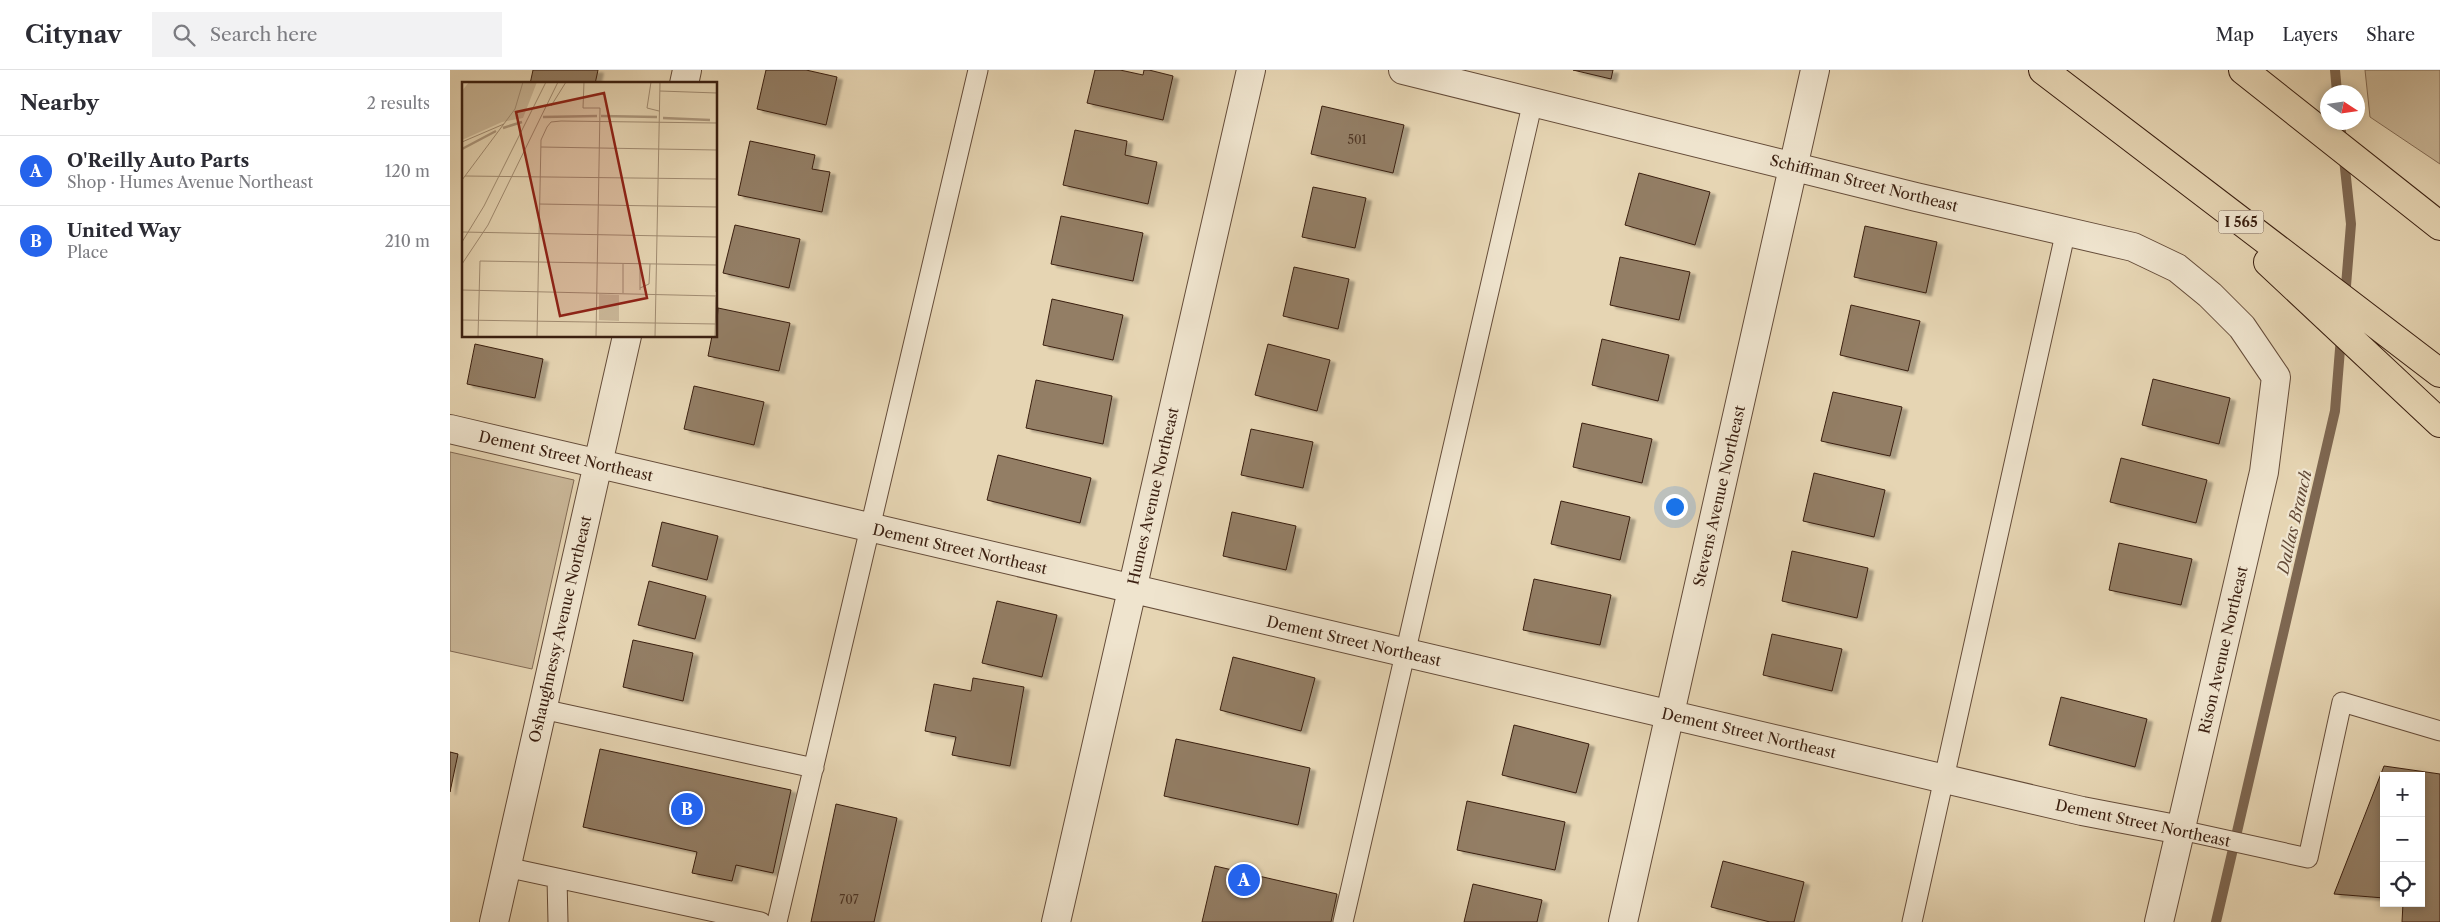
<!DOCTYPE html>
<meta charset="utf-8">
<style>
body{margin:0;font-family:"Libre Caslon Text",serif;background:#f2f2f3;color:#2b2b33}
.controls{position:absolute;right:15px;bottom:15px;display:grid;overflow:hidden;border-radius:0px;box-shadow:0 2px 8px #0003}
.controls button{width:45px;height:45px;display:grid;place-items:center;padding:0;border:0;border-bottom:1px solid #e1e1e2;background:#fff;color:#2b2b33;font:25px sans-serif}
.compass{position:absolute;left:1870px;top:15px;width:45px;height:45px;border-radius:50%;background:#fff;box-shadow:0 2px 8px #0003;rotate:102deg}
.you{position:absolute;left:1224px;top:436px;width:18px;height:18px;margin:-12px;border:4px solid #fff;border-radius:50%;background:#1a73e8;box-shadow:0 0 0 8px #1a73e833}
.badge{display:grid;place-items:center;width:32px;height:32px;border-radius:50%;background:#2563eb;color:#fff;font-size:16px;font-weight:700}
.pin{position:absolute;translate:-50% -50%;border:2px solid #fff;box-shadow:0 1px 5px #0006}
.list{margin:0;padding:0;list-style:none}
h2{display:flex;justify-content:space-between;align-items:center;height:65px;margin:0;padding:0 20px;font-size:21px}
h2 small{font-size:16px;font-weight:400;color:#7c7c81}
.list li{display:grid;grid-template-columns:32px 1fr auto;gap:15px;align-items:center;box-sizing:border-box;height:70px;padding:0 20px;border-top:1px solid #e1e1e2}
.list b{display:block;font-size:19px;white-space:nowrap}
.list p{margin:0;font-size:16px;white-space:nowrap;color:#7c7c81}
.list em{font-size:16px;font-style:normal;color:#7c7c81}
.icon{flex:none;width:28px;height:28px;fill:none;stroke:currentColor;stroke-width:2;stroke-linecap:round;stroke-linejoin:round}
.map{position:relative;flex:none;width:1990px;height:852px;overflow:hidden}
header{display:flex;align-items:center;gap:30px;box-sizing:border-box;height:70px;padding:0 25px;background:#fff;border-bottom:1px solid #e1e1e2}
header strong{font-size:24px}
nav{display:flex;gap:28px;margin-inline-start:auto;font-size:18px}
.search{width:350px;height:45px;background:#f2f2f3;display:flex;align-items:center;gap:12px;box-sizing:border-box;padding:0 18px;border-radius:0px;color:#7c7c81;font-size:19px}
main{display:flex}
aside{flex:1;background:#fff}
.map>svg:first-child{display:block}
.green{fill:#c9b697;stroke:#826a54}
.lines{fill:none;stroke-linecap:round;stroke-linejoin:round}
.stream{stroke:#7e6751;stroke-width:10}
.building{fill:#937e65;stroke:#3a1f10;filter:url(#shadow)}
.service-casing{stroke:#654c39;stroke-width:21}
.minor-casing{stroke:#654c39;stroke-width:30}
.motorway-casing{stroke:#3a1f10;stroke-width:30}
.service{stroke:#efe4ce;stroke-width:19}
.minor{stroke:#efe4ce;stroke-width:28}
.motorway{stroke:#e6d5b3;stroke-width:28}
.labels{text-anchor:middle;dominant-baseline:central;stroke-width:4.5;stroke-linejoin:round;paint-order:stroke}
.number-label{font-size:12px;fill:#503725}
.shield{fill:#efe4ce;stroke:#705a49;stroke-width:1}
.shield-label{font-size:14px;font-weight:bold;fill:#3a1f10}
.street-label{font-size:15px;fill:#3a1f10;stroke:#efe4ce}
.water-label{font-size:16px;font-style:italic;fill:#624936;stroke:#efe4ce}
.inset-river{fill:none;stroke:#ac977c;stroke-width:2.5}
.inset-road{fill:none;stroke:#a18c72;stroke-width:1}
.view{fill:#8f2418;fill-opacity:0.15;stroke:#8f2418;stroke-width:2.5}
.inset-edge{fill:none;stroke:#3a1f10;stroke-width:2.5}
</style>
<header>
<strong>Citynav</strong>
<div class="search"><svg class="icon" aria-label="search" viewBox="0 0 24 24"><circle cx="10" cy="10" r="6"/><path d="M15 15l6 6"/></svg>Search here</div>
<nav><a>Map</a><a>Layers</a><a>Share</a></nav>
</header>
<main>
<aside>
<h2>Nearby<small>2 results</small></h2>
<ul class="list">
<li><span class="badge">A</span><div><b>O'Reilly Auto Parts</b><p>Shop · Humes Avenue Northeast</p></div><em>120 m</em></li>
<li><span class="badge">B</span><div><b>United Way</b><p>Place</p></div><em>210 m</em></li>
</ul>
</aside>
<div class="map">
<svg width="1990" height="852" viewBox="0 0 1990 852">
<defs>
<filter id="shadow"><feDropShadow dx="5.5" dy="3" stdDeviation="1" flood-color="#0004"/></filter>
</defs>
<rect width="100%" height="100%" fill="#e6d5b3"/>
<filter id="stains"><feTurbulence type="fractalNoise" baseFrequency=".004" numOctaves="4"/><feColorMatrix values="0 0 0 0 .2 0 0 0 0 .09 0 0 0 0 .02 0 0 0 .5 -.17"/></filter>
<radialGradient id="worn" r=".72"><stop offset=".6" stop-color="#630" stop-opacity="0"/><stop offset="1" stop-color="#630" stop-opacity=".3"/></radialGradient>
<path class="green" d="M 1915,0 L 1990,0 L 1990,94 L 1920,47 Z
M 0,382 L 124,410 L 82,599 L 0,581 Z"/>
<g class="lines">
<path class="stream" d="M 1885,0 L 1887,22
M 1890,52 L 1901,154 L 1895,228
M 1766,852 L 1885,341 L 1891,267"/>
</g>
<path class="building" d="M 83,0 L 148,0 L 145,14 L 80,14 Z
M 316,0 L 356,0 L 387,7 L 376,55 L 307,39 Z
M 645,0 L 670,0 L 693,5 L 694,0 L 699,0 L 723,6 L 713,50 L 637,33 Z
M 1123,0 L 1163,0 L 1161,9 Z
M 872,36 L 954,55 L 943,103 L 861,84 Z
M 625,60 L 677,71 L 675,85 L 707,92 L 698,134 L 613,115 Z
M 300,71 L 365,85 L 362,99 L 380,102 L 372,142 L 288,125 Z
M 1189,103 L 1260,122 L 1245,175 L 1175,155 Z
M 863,117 L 916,128 L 905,178 L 852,167 Z
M 611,146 L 693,163 L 683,211 L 601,194 Z
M 285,155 L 350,169 L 339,218 L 273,203 Z
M 1415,156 L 1487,172 L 1476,223 L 1404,207 Z
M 1170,187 L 1240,202 L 1229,250 L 1160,235 Z
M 844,197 L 899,209 L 888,259 L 833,246 Z
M 602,229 L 673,245 L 663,290 L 593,275 Z
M 1401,235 L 1470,251 L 1458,301 L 1390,285 Z
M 268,238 L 340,253 L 329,301 L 258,286 L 262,266 L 266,266 Z
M 1152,269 L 1219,285 L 1208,331 L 1142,315 Z
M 25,274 L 93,289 L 85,328 L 17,314 Z
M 818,274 L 880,290 L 867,341 L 805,325 Z
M 1703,309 L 1780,328 L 1769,374 L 1692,355 Z
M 586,310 L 662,326 L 653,374 L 576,358 Z
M 244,316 L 314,332 L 304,375 L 234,359 Z
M 1383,322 L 1452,337 L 1440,386 L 1371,371 Z
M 1132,353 L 1202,369 L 1192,413 L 1123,397 Z
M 801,359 L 863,372 L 853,418 L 791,405 Z
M 548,385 L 641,408 L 630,453 L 537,430 Z
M 1671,388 L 1757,410 L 1746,453 L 1660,432 Z
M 1364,403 L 1435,420 L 1424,467 L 1353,451 Z
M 1111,431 L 1180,447 L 1170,490 L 1101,474 Z
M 782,442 L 846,456 L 836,500 L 773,486 Z
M 212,452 L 268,466 L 257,510 L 202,496 Z
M 1669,473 L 1742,489 L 1731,535 L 1659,520 Z
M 1342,481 L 1418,498 L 1407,548 L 1332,531 Z
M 1084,509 L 1161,525 L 1150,575 L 1073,560 Z
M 199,511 L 256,526 L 245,569 L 188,555 Z
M 547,531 L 607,545 L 592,607 L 532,593 Z
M 1322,564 L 1392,579 L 1382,621 L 1313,605 Z
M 183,570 L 243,583 L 233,631 L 173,617 Z
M 783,587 L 865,608 L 851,661 L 770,640 Z
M 523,608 L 574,617 L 560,696 L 502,685 L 506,667 L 475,661 L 484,614 L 521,621 Z
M 1611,627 L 1697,649 L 1685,697 L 1599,675 Z
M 1064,655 L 1139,674 L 1126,723 L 1052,705 Z
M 726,669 L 860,698 L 848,755 L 714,726 Z
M 150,679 L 341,720 L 323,803 L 286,795 L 282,811 L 242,803 L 247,782 L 133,757 Z
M 0,682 L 8,684 L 0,722 Z
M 1934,696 L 1990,704 L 1990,852 L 1952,852 L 1953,833 L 1971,833 L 1971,706 L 1934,706 L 1934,828 L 1884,824 Z
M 1017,731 L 1115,752 L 1105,800 L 1007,780 Z
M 386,734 L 447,748 L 424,852 L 361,852 Z
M 1273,791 L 1354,812 L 1344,852 L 1320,852 L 1261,837 Z
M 765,796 L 887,824 L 881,852 L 752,852 Z
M 1023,814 L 1092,830 L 1087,852 L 1014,852 Z"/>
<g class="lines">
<defs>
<path id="service" d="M 92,639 L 364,698
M 1731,760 L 1858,788 L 1892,632 L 1990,661
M 56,797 L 311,852
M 107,808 L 108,852
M 327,852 L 528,0
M 893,852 L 1083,31
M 1462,852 L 1616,160"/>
<path id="minor" d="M 953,0 L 1466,127 L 1683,177 L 1727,198 L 1760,225 L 1792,257 L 1826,307 L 1814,402 L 1709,852
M 234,14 L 237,0
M 0,359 L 1632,741 L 1731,760
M 44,852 L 177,266
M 606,852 L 801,0
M 1173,852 L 1365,0"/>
<path id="motorway" d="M 1593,0 L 1990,303
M 1793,0 L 1990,156
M 1818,192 L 1990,353"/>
</defs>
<use href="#service" class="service-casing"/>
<use href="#minor" class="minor-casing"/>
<use href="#motorway" class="motorway-casing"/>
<use href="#service" class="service"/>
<use href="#minor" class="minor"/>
<use href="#motorway" class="motorway"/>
</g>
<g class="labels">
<g class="number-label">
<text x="907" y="69">501</text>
<text x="399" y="829">707</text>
</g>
<rect class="shield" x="1768.5" y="140.5" width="45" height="23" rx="4"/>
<g class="shield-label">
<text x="1791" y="152">I 565</text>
</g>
<g class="street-label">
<text transform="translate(1414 113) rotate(14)">Schiffman Street Northeast</text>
<text transform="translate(116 386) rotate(13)">Dement Street Northeast</text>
<text transform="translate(703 426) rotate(-77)">Humes Avenue Northeast</text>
<text transform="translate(1269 426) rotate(-77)">Stevens Avenue Northeast</text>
<text transform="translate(510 479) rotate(13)">Dement Street Northeast</text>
<text transform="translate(110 559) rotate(-77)">Oshaughnessy Avenue Northeast</text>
<text transform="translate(904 571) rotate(13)">Dement Street Northeast</text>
<text transform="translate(1773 580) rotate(-77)">Rison Avenue Northeast</text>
<text transform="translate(1299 663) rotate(13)">Dement Street Northeast</text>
<text transform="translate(1693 753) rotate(12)">Dement Street Northeast</text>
</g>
<g class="water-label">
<text transform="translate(1844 452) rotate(-77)">Dallas Branch</text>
</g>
</g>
<g transform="translate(12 12)">
<rect width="255" height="255" fill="#e6d5b3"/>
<path d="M 7,0 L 75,0 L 61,36 L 40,40 L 0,58 L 0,9 ZM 137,212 L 157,213 L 157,239 L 137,238 Z" fill="#c9b697"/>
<path class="inset-river" d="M 139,34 L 195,35M 81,35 L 135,34M 201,36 L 248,38M 41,46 L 60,40M 0,67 L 34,49"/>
<path class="inset-road" d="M 122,0 L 121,26 L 138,26 L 134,255M 189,0 L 185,26 L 197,29M 198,9 L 255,11M 89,24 L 104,0M 0,60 L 42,42M 79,65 L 255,68M 3,94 L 255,97M 0,98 L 53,27 L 61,0M 77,122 L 255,125M 0,150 L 255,155M 0,160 L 22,124 L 84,0M 0,182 L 26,143 L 96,0M 178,206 L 187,202 L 188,182M 0,208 L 255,214M 178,208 L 178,182M 254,210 L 255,133M 161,211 L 161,182M 0,238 L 255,242M 16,255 L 18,179 L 255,183M 75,255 L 79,58 L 85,45 L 89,40 L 99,39 L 255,41M 193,255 L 198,0M 253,255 L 254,215"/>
<path class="view" d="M 142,11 L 185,216 L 98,234 L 54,30 Z"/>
<rect width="255" height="255" class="inset-edge"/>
</g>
<rect width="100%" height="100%" filter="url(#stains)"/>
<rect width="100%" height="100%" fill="url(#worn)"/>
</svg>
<div class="controls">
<button>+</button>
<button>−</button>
<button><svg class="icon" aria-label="locate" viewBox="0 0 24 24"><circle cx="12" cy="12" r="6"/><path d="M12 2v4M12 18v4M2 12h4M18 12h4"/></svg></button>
</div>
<svg class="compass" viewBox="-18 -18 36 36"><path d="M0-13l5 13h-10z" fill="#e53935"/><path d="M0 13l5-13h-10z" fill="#7c7c81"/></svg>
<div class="you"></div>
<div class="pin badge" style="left:794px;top:810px">A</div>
<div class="pin badge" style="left:237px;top:739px">B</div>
</div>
</main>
